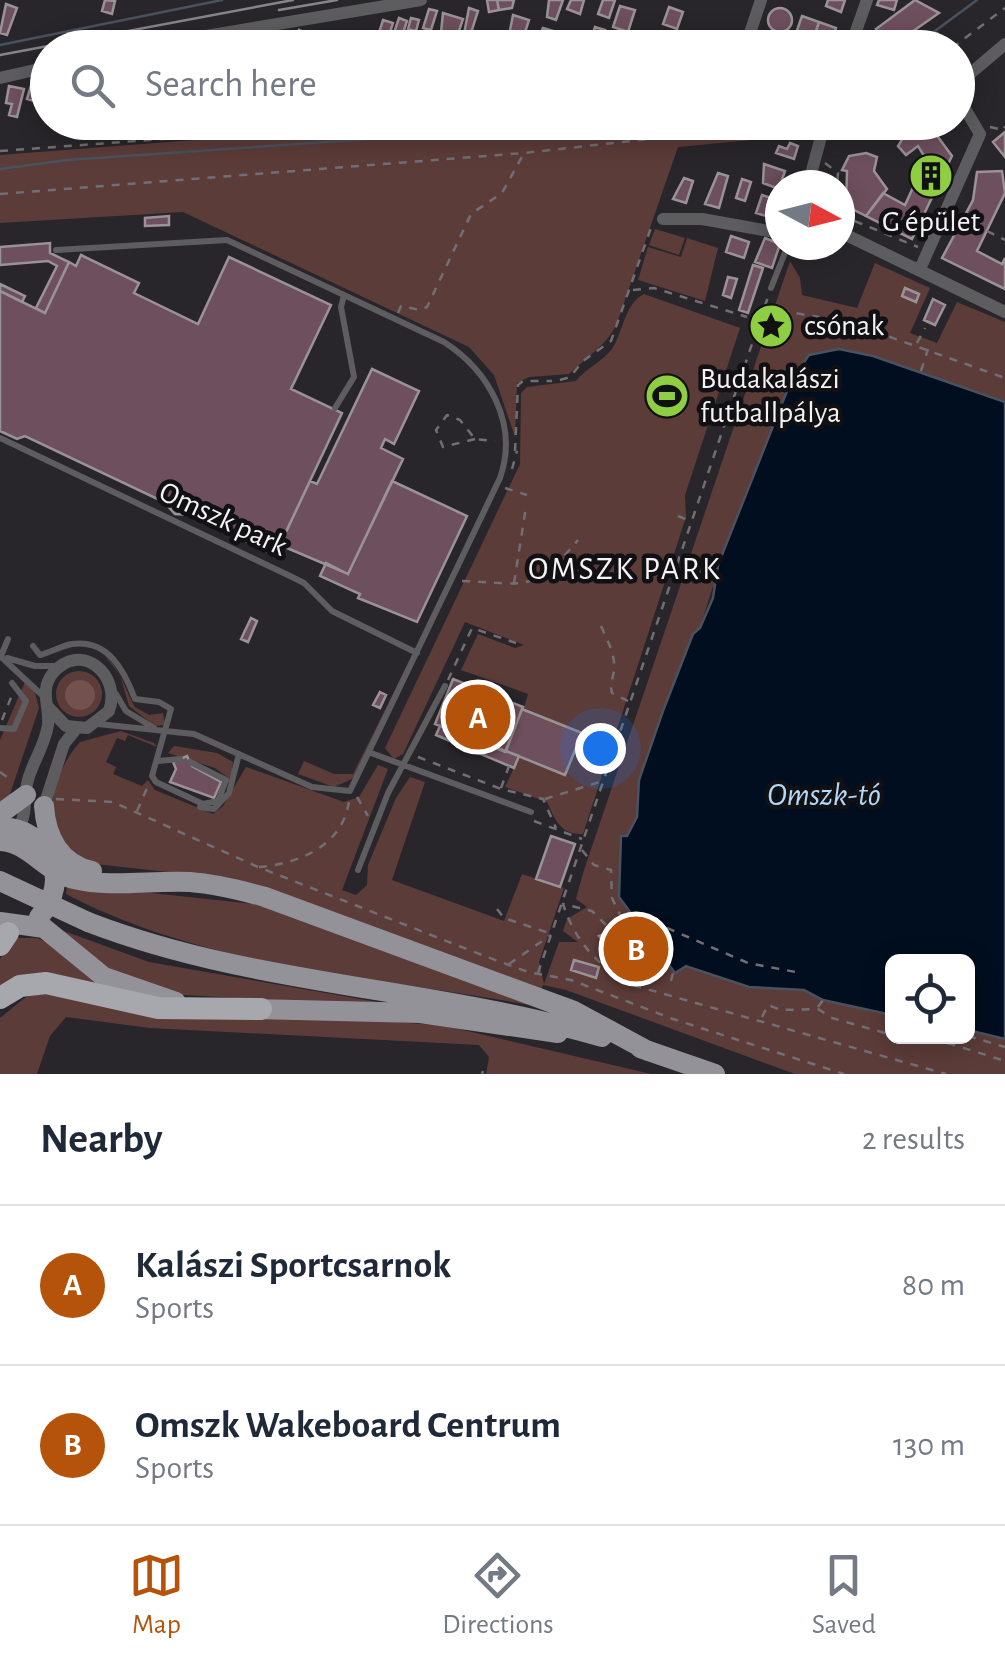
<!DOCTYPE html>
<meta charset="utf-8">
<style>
body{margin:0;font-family:"Alegreya Sans",sans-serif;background:#f2f2f3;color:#1f2937}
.controls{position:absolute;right:30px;bottom:30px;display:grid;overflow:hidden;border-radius:15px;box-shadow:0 5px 25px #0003}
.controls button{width:90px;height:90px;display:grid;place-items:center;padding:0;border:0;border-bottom:2px solid #e0e1e3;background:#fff;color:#1f2937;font:50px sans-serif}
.compass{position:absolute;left:765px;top:170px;width:90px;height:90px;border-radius:50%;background:#fff;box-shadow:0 5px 25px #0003;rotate:97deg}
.you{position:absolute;left:600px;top:748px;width:35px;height:35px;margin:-25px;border:8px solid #fff;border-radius:50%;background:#1a73e8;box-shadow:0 0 0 15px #1a73e833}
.badge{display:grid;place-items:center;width:65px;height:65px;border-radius:50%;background:#b45309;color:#fff;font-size:32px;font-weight:700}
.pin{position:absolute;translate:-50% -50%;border:5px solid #fff;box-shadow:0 2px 10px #0006}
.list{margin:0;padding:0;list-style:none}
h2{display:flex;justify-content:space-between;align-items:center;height:130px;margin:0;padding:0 40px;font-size:42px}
h2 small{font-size:32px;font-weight:400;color:#747a83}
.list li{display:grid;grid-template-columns:65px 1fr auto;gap:30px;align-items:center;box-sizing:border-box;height:160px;padding:0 40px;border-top:2px solid #e0e1e3}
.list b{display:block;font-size:38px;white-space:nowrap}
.list p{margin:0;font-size:32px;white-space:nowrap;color:#747a83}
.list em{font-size:32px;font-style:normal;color:#747a83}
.icon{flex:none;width:55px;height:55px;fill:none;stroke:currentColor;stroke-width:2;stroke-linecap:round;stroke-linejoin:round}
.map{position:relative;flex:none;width:1005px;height:1074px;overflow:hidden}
.search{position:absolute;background:#fff;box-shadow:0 5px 25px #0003;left:30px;right:30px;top:30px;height:110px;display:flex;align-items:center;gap:25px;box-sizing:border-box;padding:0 35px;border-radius:55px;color:#747a83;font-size:38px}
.sheet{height:450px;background:#fff}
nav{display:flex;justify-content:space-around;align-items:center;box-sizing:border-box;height:140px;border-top:2px solid #e0e1e3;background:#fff;font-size:28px;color:#747a83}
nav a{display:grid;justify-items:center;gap:5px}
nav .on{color:#b45309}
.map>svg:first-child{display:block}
.green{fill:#5c3c39}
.forest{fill:#73514e}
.water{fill:#000e1f;stroke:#49525f;stroke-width:2.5}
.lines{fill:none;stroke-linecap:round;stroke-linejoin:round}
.stream{stroke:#49525f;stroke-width:2.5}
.building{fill:#6e4f5d;stroke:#9a9396;stroke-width:2.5}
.path{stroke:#726f74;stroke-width:2.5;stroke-dasharray:8 8;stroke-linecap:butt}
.lane{stroke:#5d5d60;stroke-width:6}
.street{stroke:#5d5d60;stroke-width:12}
.primary{stroke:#929298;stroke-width:20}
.highway{stroke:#a7a7ae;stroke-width:22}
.tram{stroke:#878589;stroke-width:2.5}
.primary-bridge{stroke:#929298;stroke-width:20}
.labels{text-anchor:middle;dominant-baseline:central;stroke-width:9;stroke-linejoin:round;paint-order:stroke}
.poi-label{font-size:30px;fill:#f4f2f5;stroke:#111012;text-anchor:start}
.street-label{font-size:30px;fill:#f4f2f5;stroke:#111012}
.neighbourhood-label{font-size:32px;letter-spacing:2.5px;fill:#f4f2f5;stroke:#111012}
.water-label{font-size:32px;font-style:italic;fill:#b3d8fa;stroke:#111012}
</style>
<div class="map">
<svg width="1005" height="1074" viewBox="0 0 1005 1074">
<rect width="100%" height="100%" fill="#29262b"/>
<path class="green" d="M 414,123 L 816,123 L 811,130 L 815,134 L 678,147 L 616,326 C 603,348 587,357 569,374 L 529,377 L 517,383 L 515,437 L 494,375 L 469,347 L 183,212 L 0,223 L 0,155 Z
M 655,229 L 685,238 L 679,255 L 649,245 Z
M 687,238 L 718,248 L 705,301 L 638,280 L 648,247 L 681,257 Z
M 835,245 L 930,288 L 910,333 L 937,343 L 957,302 L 1005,322 L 1005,402 L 867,355 L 804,363 L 791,381 L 797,397 L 712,589 L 700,628 L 686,651 L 640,780 L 637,817 L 627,836 L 622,837 L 619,897 L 657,954 L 676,972 L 686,966 L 749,987 L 804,990 L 823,1000 L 892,1015 L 892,1036 L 968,1036 L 968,1030 L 1005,1039 L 1005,1074 L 795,1074 L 566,990 L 543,985 L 540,993 L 233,879 L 76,862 C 69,852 56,839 54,827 C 47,798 61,763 80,742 L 121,731 L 154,743 L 157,747 L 128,735 L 125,741 L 117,738 L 106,762 L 116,767 L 113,774 L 142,786 L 148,780 L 155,790 L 213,814 L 223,806 L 246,767 L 344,802 L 359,797 L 378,765 L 388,769 L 342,890 L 356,895 L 367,885 L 368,865 L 396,798 L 410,777 L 425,782 L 392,880 L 504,921 L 522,874 L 564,888 L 539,962 L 544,984 L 559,942 L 578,942 L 563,931 L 567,919 L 587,907 L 576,899 L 583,873 L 790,261 L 800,278 L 802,295 L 857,308 L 875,263 Z
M 644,294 L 740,328 L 685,495 L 686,517 L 583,834 C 560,835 555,819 547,802 L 505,787 L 519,757 L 565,775 L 581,733 L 524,708 L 528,694 L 461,670 L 478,634 L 515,648 L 524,645 L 465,622 L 403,754 L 394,759 L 385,748 L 520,464 L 521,393 L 527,387 L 576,381 C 587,367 602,362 612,349 C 623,332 625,303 644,294 Z
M 104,655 C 122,671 124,688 135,707 L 149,715 L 163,713 L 165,725 L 155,726 L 129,706 L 120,675 Z
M 409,662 L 354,778 L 334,787 L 298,774 L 304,761 L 334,774 L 353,774 Z
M56 694a23 23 0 1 1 46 0a23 23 0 1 1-46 0Z
M 25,682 L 34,689 L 39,708 L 8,800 L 0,809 L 0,740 Z
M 174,746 L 217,753 L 233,762 L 231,780 L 215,768 L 168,753 Z
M 67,884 L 262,905 L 530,1005 C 375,977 207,968 66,894 Z
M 53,927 L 149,962 L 406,1007 L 166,994 L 114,972 Z
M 11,938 L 37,938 L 49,943 L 127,999 L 0,991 L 0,959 Z
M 42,993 L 446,1026 L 651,1074 L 486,1074 L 489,1057 L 479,1045 L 150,1028 L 66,1017 L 50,1036 L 37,1074 L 0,1074 L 0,1018 L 26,997 Z"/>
<path class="forest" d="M65 695a15 15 0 1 1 30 0a15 15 0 1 1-30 0Z"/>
<path class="water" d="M 839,349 L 873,356 L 1005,402 L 1005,1039 L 968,1030 L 968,962 L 892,962 L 892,1015 L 823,1000 L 804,990 L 749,987 L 686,966 L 675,973 L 619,897 L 621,836 L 627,836 L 637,817 L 639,780 L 663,711 L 693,634 L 700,628 L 713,598 L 718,565 L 791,381 L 809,355 Z"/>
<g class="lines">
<path class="stream" d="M 0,45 L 222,0
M 912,48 L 977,0
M 0,169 L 67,160 L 616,122"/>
</g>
<path class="building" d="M 105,0 L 115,1 L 112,14 L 102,11 Z
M 487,0 L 497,0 L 499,10 L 489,12 Z
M 497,0 L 514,0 L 512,8 L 499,10 Z
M 549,0 L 563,0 L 556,20 L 547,17 Z
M 571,0 L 584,0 L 580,14 L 567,9 Z
M 603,0 L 615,0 L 609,18 L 598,14 Z
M 828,0 L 845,0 L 841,12 L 826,6 Z
M 879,0 L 897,0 L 894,10 L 877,5 Z
M 915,0 L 939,13 L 889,48 L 876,29 Z
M 6,4 L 17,8 L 7,35 L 0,33 Z
M 620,6 L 635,10 L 628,32 L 613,27 Z
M 669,7 L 683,12 L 677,29 L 663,24 Z
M 469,8 L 478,11 L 470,36 L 464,34 Z
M768 20a12 12 0 1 1 24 0a12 12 0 1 1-24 0Z
M 429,9 L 437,11 L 431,30 L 423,28 Z
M 443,13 L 463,19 L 457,37 L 441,32 Z
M 513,15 L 529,20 L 520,48 L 507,45 Z
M 802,16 L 819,22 L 813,40 L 796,33 Z
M 399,18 L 407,21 L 401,39 L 393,36 Z
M 411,18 L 419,20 L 416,31 L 408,29 Z
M 383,20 L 393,23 L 386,45 L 376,42 Z
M 819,22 L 836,28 L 833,38 L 816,32 Z
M 595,27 L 605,30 L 599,48 L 588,48 Z
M 543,28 L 553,31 L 550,48 L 533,48 Z
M 299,30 L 309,34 L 305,48 L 293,48 Z
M 32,82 L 42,85 L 38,102 L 27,99 Z
M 9,86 L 24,89 L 17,117 L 9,115 L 12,104 L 6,103 Z
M 927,122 L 952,156 L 912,239 L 866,216 L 883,193 L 905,205 L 926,159 L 918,146 L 906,155 L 898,146 L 906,133 Z
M 1005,132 L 1005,157 L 993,142 Z
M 790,143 L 798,146 L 794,159 L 776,153 L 779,146 L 787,149 Z
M 866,153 L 877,157 L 874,171 L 887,189 L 866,216 L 846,206 L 847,171 L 842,170 L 849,156 Z
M 764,164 L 785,171 L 779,189 L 763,183 Z
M 1002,171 L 1005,193 L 977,251 L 1002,264 L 1005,258 L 1005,289 L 942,258 L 973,200 L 977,172 Z
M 718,173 L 728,176 L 719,208 L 705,204 Z
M 684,178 L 693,181 L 686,203 L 673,199 Z
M 742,179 L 751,182 L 745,201 L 736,198 Z
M 762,195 L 780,201 L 776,219 L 756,213 Z
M 169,216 L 169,225 L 145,226 L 145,218 Z
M 731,236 L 749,242 L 744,258 L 726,252 Z
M 765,238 L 780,244 L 772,268 L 755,262 Z
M 50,243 L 50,253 L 69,262 L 45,313 L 36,308 L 57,266 L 48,261 L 0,265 L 0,247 Z
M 81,255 L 139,283 L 134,293 L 198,324 L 229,257 L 331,305 L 291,389 L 342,413 L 275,555 L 191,515 L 175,514 L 164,502 L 25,436 L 17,439 L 0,431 L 0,291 L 45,313 L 69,262 L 76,266 Z
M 753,265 L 763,268 L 748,313 L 739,310 Z
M 728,277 L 737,279 L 731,298 L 723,295 Z
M 0,284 L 25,296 L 22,302 L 0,291 Z
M 905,288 L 919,294 L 916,302 L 902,296 Z
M 933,299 L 945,305 L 935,325 L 924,320 Z
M 372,369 L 419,391 L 394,444 L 385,439 L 381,448 L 403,459 L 348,574 L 280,545 L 310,481 L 317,484 Z
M 392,481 L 467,516 L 417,622 L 358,598 L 360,594 L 320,576 L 326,563 L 348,574 Z
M 251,618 L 257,621 L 248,642 L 241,639 Z
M 453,679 L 523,707 L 505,752 L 435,724 Z
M 380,692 L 386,695 L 380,708 L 373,705 Z
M 522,709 L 582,733 L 565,775 L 506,751 Z
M 440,726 L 519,756 L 514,768 L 436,735 Z
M 187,756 L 192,766 L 221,782 L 214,798 L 170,782 L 176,769 L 173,762 Z
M 551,836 L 575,844 L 560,887 L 536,879 Z
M 610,932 L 617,945 L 629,950 L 626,968 L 606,956 L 609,951 L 599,936 Z
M 634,944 L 650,948 L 646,966 L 630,962 Z
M 574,960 L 599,967 L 596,978 L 571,970 Z"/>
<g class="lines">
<path class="path" d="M 952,48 L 1005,8
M 990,127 L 1004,130 L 1005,126
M 835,131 L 858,122
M 0,151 L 395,122
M 825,163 L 838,173 L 837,185
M 0,194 L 524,153 L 801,122
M 840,215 L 918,247
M 987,231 L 1005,240
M 633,290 L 654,288 L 747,317
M 765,308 L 848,322 L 1005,378
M 398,313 L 401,306 L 420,310 L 427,307 L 471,214 L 502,193 L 524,153
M 917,343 L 925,328
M 921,371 L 928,349
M 560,380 L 570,377 L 583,361 L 611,341 L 652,225 L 655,225
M 733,403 L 772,413
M 475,439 L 443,447 L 436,430 L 447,415 L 460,420 L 475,439 L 495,441
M 515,451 L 518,385 L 523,381 L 552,381
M 512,469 L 517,451
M 505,488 L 527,495
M 678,516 L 690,521
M 462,581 C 526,583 532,595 578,540
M 514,583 L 526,507
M 601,626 C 607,640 615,653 614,668 C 614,678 609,683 612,693 L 628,701
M 448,680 L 472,628 L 516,643
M 2,720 L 12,695
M 418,757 L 501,789 L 543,799 L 556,828
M 0,772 L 11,780
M 501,788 L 509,766
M 357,797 L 368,816
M 56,799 L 113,802 L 258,867 L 482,955 L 528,972 L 571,980 L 673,1019 L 844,1074
M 545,799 L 603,781
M 137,811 L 148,786
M 534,821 L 582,839
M 582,850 L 594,865 L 611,870 L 612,898 L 622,919
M 259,867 C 298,864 343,846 349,801
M 497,909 L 504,918 L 552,934
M 606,925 L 592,911 L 563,904 C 575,941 599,969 636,986 L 946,1074
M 667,928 L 748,963 L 801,973
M 509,964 L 551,935
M 538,973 L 769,294
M 671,981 L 673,973
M 818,1007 L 823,1000
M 762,1017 L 768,1005 L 781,1010 L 818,1009 L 832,1018 L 892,1035
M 900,1036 L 951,1044 L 1005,1061
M 960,1036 L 962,1036
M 968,1036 L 1005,1047
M 482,1074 L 483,1071"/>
<path class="lane" d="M 56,250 L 227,240 L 444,342 C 489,371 519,424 500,478 L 350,791 L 312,787 L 194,734 L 98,724
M 771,288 L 788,245
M 335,408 L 354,377 L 341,307 L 344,295
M 0,438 L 290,576 L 304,583 L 332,611 L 417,653
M 33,646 L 40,655 C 51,652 61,646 72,644 C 108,639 124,670 135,699 L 159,702 L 171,709 L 152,776 L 156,782 L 203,804 L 218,801 L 226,780 L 190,762
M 0,656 L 43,696
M 1,656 L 8,639
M 7,658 L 35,666 L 58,666
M 116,694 L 126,711 L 154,728
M 0,728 L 14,729 L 26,701 L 12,683
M 371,753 L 531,812
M 158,761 L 180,759
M 200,807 L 214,809 L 229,793 L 239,754
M 358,870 L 388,793 L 445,686"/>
<path class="street" d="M 134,48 L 421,0
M 745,48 L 761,0
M 850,48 L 867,0
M 0,78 L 48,67
M 958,84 L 1005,44
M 808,185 L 825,122
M 663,219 L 702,219 L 780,233
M 840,232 L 1005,312
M 920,269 L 980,134 L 958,97
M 43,809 L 64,744 L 76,729
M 18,829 C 27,815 24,800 27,784 C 31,764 45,746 48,725 C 50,707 39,690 53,673 C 81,640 122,675 109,711 L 87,728 L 66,726 L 47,706"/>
<path class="primary" d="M 44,806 C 46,837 60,864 92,871
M 0,814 L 26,795
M 0,827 C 49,827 73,881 39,917
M 0,841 C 30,842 44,872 74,879 C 112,888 151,880 190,882 C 216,884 240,890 265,897 L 574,1011 L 648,1051
M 0,922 L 44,928 L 104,977 L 176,1002
M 88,922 C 253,986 433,987 602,1037
M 249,1009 L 420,1013 L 558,1033
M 640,1048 L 715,1074"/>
<path class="highway" d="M 0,945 L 8,933
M 0,998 L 20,986 L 46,983 L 158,1008 L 261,1009"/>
<path class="tram" d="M 279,10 L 337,0
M 0,55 L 293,0"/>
<path class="primary-bridge" d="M 0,881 L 88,922"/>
</g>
<defs>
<symbol id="building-disc" viewBox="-11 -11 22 22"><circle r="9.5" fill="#8fcd42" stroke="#111012"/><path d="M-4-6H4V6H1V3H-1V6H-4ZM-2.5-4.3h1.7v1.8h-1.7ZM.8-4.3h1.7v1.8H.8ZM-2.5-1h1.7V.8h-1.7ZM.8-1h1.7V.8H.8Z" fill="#111"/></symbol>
<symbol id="sight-disc" viewBox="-11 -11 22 22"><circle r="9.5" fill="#8fcd42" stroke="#111012"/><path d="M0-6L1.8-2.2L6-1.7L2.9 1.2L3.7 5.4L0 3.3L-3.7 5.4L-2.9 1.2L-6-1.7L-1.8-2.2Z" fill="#111"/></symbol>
<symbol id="stadium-disc" viewBox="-11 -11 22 22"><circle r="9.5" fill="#8fcd42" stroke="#111012"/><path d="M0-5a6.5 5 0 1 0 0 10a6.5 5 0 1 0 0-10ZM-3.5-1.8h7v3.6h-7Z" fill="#111"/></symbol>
</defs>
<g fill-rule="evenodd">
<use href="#building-disc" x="906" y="151" width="50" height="50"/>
<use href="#sight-disc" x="746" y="301" width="50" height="50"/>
<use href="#stadium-disc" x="642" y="371" width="50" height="50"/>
</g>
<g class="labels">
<g class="poi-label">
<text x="931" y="222" text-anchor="middle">G épület</text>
<text x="804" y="326">csónak</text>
<text x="700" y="379">Budakalászi<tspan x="700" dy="34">futballpálya</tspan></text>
</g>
<g class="street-label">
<text transform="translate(223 519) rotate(25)">Omszk park</text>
</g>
<g class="neighbourhood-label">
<text x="625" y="569">OMSZK PARK</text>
</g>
<g class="water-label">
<text x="824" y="795">Omszk-tó</text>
</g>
</g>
</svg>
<div class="controls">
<button><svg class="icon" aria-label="locate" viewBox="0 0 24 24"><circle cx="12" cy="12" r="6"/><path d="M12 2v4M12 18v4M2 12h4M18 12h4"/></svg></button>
</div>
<svg class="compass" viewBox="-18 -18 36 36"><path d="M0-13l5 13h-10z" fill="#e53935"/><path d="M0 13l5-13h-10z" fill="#747a83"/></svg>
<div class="you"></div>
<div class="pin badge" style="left:478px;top:717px">A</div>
<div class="pin badge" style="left:636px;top:949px">B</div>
<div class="search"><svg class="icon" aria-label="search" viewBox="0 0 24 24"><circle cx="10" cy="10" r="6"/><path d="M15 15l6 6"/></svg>Search here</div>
</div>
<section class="sheet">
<h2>Nearby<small>2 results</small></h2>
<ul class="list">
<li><span class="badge">A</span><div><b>Kalászi Sportcsarnok</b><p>Sports</p></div><em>80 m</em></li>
<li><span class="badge">B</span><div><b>Omszk Wakeboard Centrum</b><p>Sports</p></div><em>130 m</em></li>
</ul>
</section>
<nav>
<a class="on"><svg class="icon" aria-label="map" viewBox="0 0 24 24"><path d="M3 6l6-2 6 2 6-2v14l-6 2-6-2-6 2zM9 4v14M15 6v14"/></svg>Map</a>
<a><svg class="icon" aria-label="directions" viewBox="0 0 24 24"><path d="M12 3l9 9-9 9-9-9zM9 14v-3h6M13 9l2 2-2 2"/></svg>Directions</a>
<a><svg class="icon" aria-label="saved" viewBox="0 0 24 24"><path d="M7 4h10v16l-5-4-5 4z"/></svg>Saved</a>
</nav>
